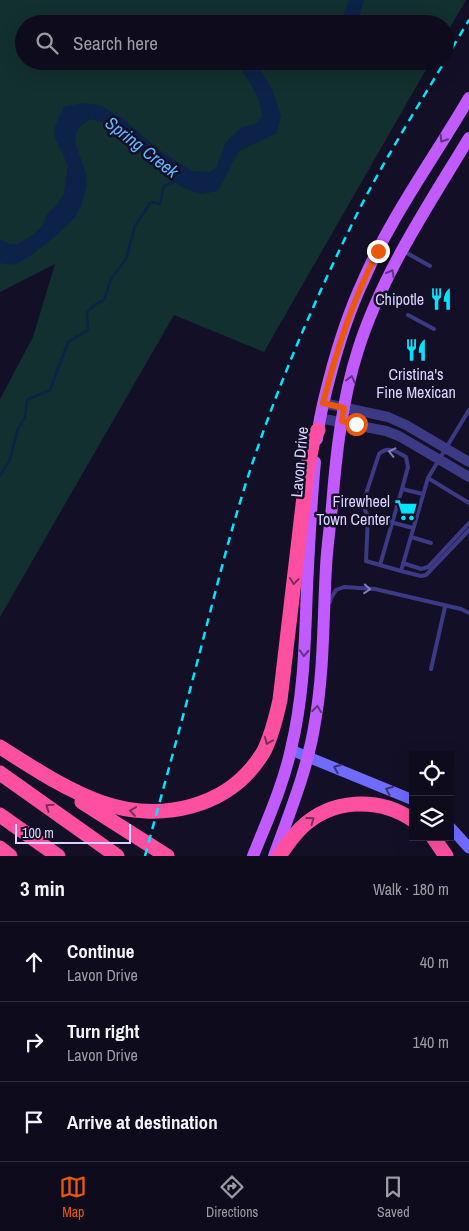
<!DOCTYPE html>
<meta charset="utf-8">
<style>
body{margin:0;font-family:"Archivo Narrow",sans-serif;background:#1c1929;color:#f1f3f6}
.controls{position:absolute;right:15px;bottom:15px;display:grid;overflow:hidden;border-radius:0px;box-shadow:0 5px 20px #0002}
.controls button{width:45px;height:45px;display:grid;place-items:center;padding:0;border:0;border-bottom:1px solid #2e2b3b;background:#0e0b1c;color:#f1f3f6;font:25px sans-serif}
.scale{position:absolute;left:15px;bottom:12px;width:116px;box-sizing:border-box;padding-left:5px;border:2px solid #d9d4ff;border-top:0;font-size:14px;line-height:18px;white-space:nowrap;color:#d9d4ff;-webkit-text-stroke:4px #130f26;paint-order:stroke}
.stop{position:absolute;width:15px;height:15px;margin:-11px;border:4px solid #ea580c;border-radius:50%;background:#fff}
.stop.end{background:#ea580c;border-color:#fff;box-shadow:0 1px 5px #0008}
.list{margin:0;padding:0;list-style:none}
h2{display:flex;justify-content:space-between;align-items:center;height:65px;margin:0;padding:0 20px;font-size:21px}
h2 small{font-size:16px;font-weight:400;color:#9b9ba3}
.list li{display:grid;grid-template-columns:32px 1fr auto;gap:15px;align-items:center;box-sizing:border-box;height:80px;padding:0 20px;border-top:1px solid #2e2b3b}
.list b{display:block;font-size:19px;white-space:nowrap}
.list p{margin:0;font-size:16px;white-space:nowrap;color:#9b9ba3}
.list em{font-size:16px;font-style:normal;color:#9b9ba3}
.icon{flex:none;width:28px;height:28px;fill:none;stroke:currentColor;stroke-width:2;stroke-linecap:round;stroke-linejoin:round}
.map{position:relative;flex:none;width:469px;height:856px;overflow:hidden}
.search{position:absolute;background:#0e0b1c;box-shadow:0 5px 20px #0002;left:15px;right:15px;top:15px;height:55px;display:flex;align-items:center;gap:12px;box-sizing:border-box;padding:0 18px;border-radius:28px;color:#9b9ba3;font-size:19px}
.sheet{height:305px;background:#0e0b1c}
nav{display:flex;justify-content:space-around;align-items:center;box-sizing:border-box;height:70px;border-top:1px solid #2e2b3b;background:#0e0b1c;font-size:14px;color:#9b9ba3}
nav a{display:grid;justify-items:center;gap:2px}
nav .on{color:#ea580c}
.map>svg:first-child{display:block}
.green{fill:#12302f}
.water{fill:#0c2248}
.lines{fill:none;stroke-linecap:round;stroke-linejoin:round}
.stream{stroke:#0c2248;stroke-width:2.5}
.service{stroke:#3d3a85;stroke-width:4}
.tertiary{stroke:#3d3a85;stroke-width:10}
.secondary{stroke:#6f6bff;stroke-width:11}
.primary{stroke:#c25bff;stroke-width:12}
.motorway{stroke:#ff4fa3;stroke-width:15}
.rail{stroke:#00e5ff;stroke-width:2.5;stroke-dasharray:8 6;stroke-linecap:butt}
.oneway{stroke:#623188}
.oneway2{stroke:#837fbc}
.oneway3{stroke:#7d2c5e}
.oneway4{stroke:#38347d}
.route{stroke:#ea580c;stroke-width:6}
.labels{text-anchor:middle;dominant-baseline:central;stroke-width:5;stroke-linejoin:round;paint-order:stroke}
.poi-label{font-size:16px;fill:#d9d4ff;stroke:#130f26;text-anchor:end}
.street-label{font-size:16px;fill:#d9d4ff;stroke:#130f26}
.water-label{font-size:18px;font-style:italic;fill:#62b6ff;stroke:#130f26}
</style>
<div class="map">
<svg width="469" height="856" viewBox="0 0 469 856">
<rect width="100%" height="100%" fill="#130f26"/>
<path class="green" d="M 0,0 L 466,0 L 445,36 L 445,24 L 24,24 L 24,61 L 431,61 L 264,352 L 174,315 L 0,617 L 0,399 L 33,337 L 55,264 L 0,292 Z"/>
<path class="water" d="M 349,0 L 364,0 L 357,24 L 340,24 Z
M 234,61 L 255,61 L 273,91 L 281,116 L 277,133 L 239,151 L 218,191 L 201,194 L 183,188 L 108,124 L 92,119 C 55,134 92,161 86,188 C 84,196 81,207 77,214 C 71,225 27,261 15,264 C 10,265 4,264 0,263 L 0,239 L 10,244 L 18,244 L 34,234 L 42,226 L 47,214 L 56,206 L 64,193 L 68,165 L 55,138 L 54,128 L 64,107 L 82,103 L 99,105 L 123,119 L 163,153 L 192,171 L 209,172 L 216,168 L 226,142 L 242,127 L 255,124 L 262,117 C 261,95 247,78 234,61 Z"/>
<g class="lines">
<path class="stream" d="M 0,476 L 10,459 L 18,428 L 25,417 L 27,400 L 50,390 L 68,342 L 88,330 L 87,312 L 96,304 L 104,300 L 111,279 L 126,259 L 135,226 L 151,202 L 160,204 L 164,186 L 176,181"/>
<path class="service" d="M 405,252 L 430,266
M 408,315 L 434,329
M 428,478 L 469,503
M 402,489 L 408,467 L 406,457 C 397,452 388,445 379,454 L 363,503 L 364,508 L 368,516 L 366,561 L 401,571 L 428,478 L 469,410
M 368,516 L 413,528
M 411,537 L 431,543
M 403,563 L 421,569 L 428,567 L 469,523
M 380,565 L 402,489 L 423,494
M 401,571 L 421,576 L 426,575 L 469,530
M 330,602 L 331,598 L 336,590 L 344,587 L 375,589 L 461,609 L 469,613
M 431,669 L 445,607"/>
<path class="tertiary" d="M 323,403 L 388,417 L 406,425 L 469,462
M 319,418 L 386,431 L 399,436 L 469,477"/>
<path class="secondary" d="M 291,750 L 413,800
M 450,827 L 469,848"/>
<path class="primary" d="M 317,439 C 319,419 324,399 329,380 C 338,345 349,311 364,279 C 392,215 434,158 469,98
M 253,856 C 267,821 283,786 291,749 C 304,696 305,641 307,587 C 309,545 311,503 315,462
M 274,856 C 290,812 308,768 315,722 C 324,671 323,619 326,567 C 327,547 330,527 332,506 C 336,454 342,400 358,350 C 382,274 428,206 469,138"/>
<path class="motorway" d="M 0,747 C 32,767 64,789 100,802 C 159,823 230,809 264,751 C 272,735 276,718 280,700 L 307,471 L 313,440 L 318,430
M 0,773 L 117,856
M 82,802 L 167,856
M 0,815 L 58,856
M 433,837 L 446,856
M 0,848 L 10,856
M 279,856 C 286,846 292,837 301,828 C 331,799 378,796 413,820"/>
<path class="rail" d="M 445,60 L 469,20
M 145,856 C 165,782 186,707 205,632 C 218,582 230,533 246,483 C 275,391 314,301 357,214 C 383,162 415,111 445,61"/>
</g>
<defs><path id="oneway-chevron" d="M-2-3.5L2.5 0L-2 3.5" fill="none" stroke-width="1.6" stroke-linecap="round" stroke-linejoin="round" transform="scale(1.25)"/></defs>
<g class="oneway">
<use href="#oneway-chevron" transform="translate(443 139) rotate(122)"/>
<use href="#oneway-chevron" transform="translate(391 273) rotate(-61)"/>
<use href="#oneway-chevron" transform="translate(351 379) rotate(-76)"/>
<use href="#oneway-chevron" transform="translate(304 653) rotate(93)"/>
<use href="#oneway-chevron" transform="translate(317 709) rotate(-83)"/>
</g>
<g class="oneway2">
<use href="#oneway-chevron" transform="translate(392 452) rotate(-167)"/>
<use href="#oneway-chevron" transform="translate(367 589) rotate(4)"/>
</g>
<g class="oneway3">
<use href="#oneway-chevron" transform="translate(294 581) rotate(97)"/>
<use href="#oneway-chevron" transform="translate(268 741) rotate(113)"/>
<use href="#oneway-chevron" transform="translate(49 807) rotate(-145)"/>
<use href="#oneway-chevron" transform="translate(133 811) rotate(-172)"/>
<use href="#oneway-chevron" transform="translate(311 820) rotate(-36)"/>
</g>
<g class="oneway4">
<use href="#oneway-chevron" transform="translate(337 768) rotate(-157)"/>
<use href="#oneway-chevron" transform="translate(389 790) rotate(-157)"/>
</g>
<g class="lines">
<path class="route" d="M 356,424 L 342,421 L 344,408 L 323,403 C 337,349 352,301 378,251"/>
</g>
<defs>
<symbol id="restaurant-bare" viewBox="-9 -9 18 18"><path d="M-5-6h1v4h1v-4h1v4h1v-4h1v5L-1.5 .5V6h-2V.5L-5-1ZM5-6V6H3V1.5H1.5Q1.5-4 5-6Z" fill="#00e5ff" stroke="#130f26" stroke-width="2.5" paint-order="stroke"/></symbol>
<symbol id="supermarket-bare" viewBox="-9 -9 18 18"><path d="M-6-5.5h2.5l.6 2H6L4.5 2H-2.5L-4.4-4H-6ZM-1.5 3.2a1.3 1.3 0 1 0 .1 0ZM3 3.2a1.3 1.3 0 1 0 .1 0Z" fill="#00e5ff" stroke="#130f26" stroke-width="2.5" paint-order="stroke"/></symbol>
</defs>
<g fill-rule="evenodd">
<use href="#restaurant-bare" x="425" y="283" width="32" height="32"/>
<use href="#restaurant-bare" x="400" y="334" width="32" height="32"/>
<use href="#supermarket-bare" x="390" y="494" width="32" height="32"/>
</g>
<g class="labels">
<g class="poi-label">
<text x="424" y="299">Chipotle</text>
<text x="416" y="374" text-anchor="middle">Cristina's<tspan x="416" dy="18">Fine Mexican</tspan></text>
<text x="390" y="501">Firewheel<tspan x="390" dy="18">Town Center</tspan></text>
</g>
<g class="street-label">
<text transform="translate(299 462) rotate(-85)">Lavon Drive</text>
</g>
<g class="water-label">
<text transform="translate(142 147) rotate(38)">Spring Creek</text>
</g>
</g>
</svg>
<div class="controls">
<button><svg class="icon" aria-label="locate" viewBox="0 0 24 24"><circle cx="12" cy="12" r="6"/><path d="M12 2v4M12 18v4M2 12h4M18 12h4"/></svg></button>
<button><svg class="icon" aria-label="layers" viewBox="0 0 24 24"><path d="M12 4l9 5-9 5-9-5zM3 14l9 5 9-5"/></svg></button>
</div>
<div class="scale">100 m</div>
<div class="stop" style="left:356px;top:424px"></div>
<div class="stop end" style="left:378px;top:251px"></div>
<div class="search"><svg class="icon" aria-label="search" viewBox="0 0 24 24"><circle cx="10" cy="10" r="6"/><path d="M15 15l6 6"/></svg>Search here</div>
</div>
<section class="sheet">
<h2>3 min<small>Walk · 180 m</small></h2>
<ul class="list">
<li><svg class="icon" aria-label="ahead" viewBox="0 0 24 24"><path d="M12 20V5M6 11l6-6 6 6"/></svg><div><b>Continue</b><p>Lavon Drive</p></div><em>40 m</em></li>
<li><svg class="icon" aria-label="right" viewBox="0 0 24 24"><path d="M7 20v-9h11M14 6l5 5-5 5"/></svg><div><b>Turn right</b><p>Lavon Drive</p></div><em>140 m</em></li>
<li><svg class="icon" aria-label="arrive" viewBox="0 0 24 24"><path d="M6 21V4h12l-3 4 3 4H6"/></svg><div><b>Arrive at destination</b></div></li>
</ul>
</section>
<nav>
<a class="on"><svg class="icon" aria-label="map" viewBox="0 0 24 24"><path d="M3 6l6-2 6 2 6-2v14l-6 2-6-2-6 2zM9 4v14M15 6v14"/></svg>Map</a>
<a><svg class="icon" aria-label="directions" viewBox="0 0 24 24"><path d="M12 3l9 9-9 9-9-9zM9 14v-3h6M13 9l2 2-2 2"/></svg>Directions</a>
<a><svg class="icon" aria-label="saved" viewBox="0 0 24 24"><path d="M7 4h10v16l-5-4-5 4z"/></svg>Saved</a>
</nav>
